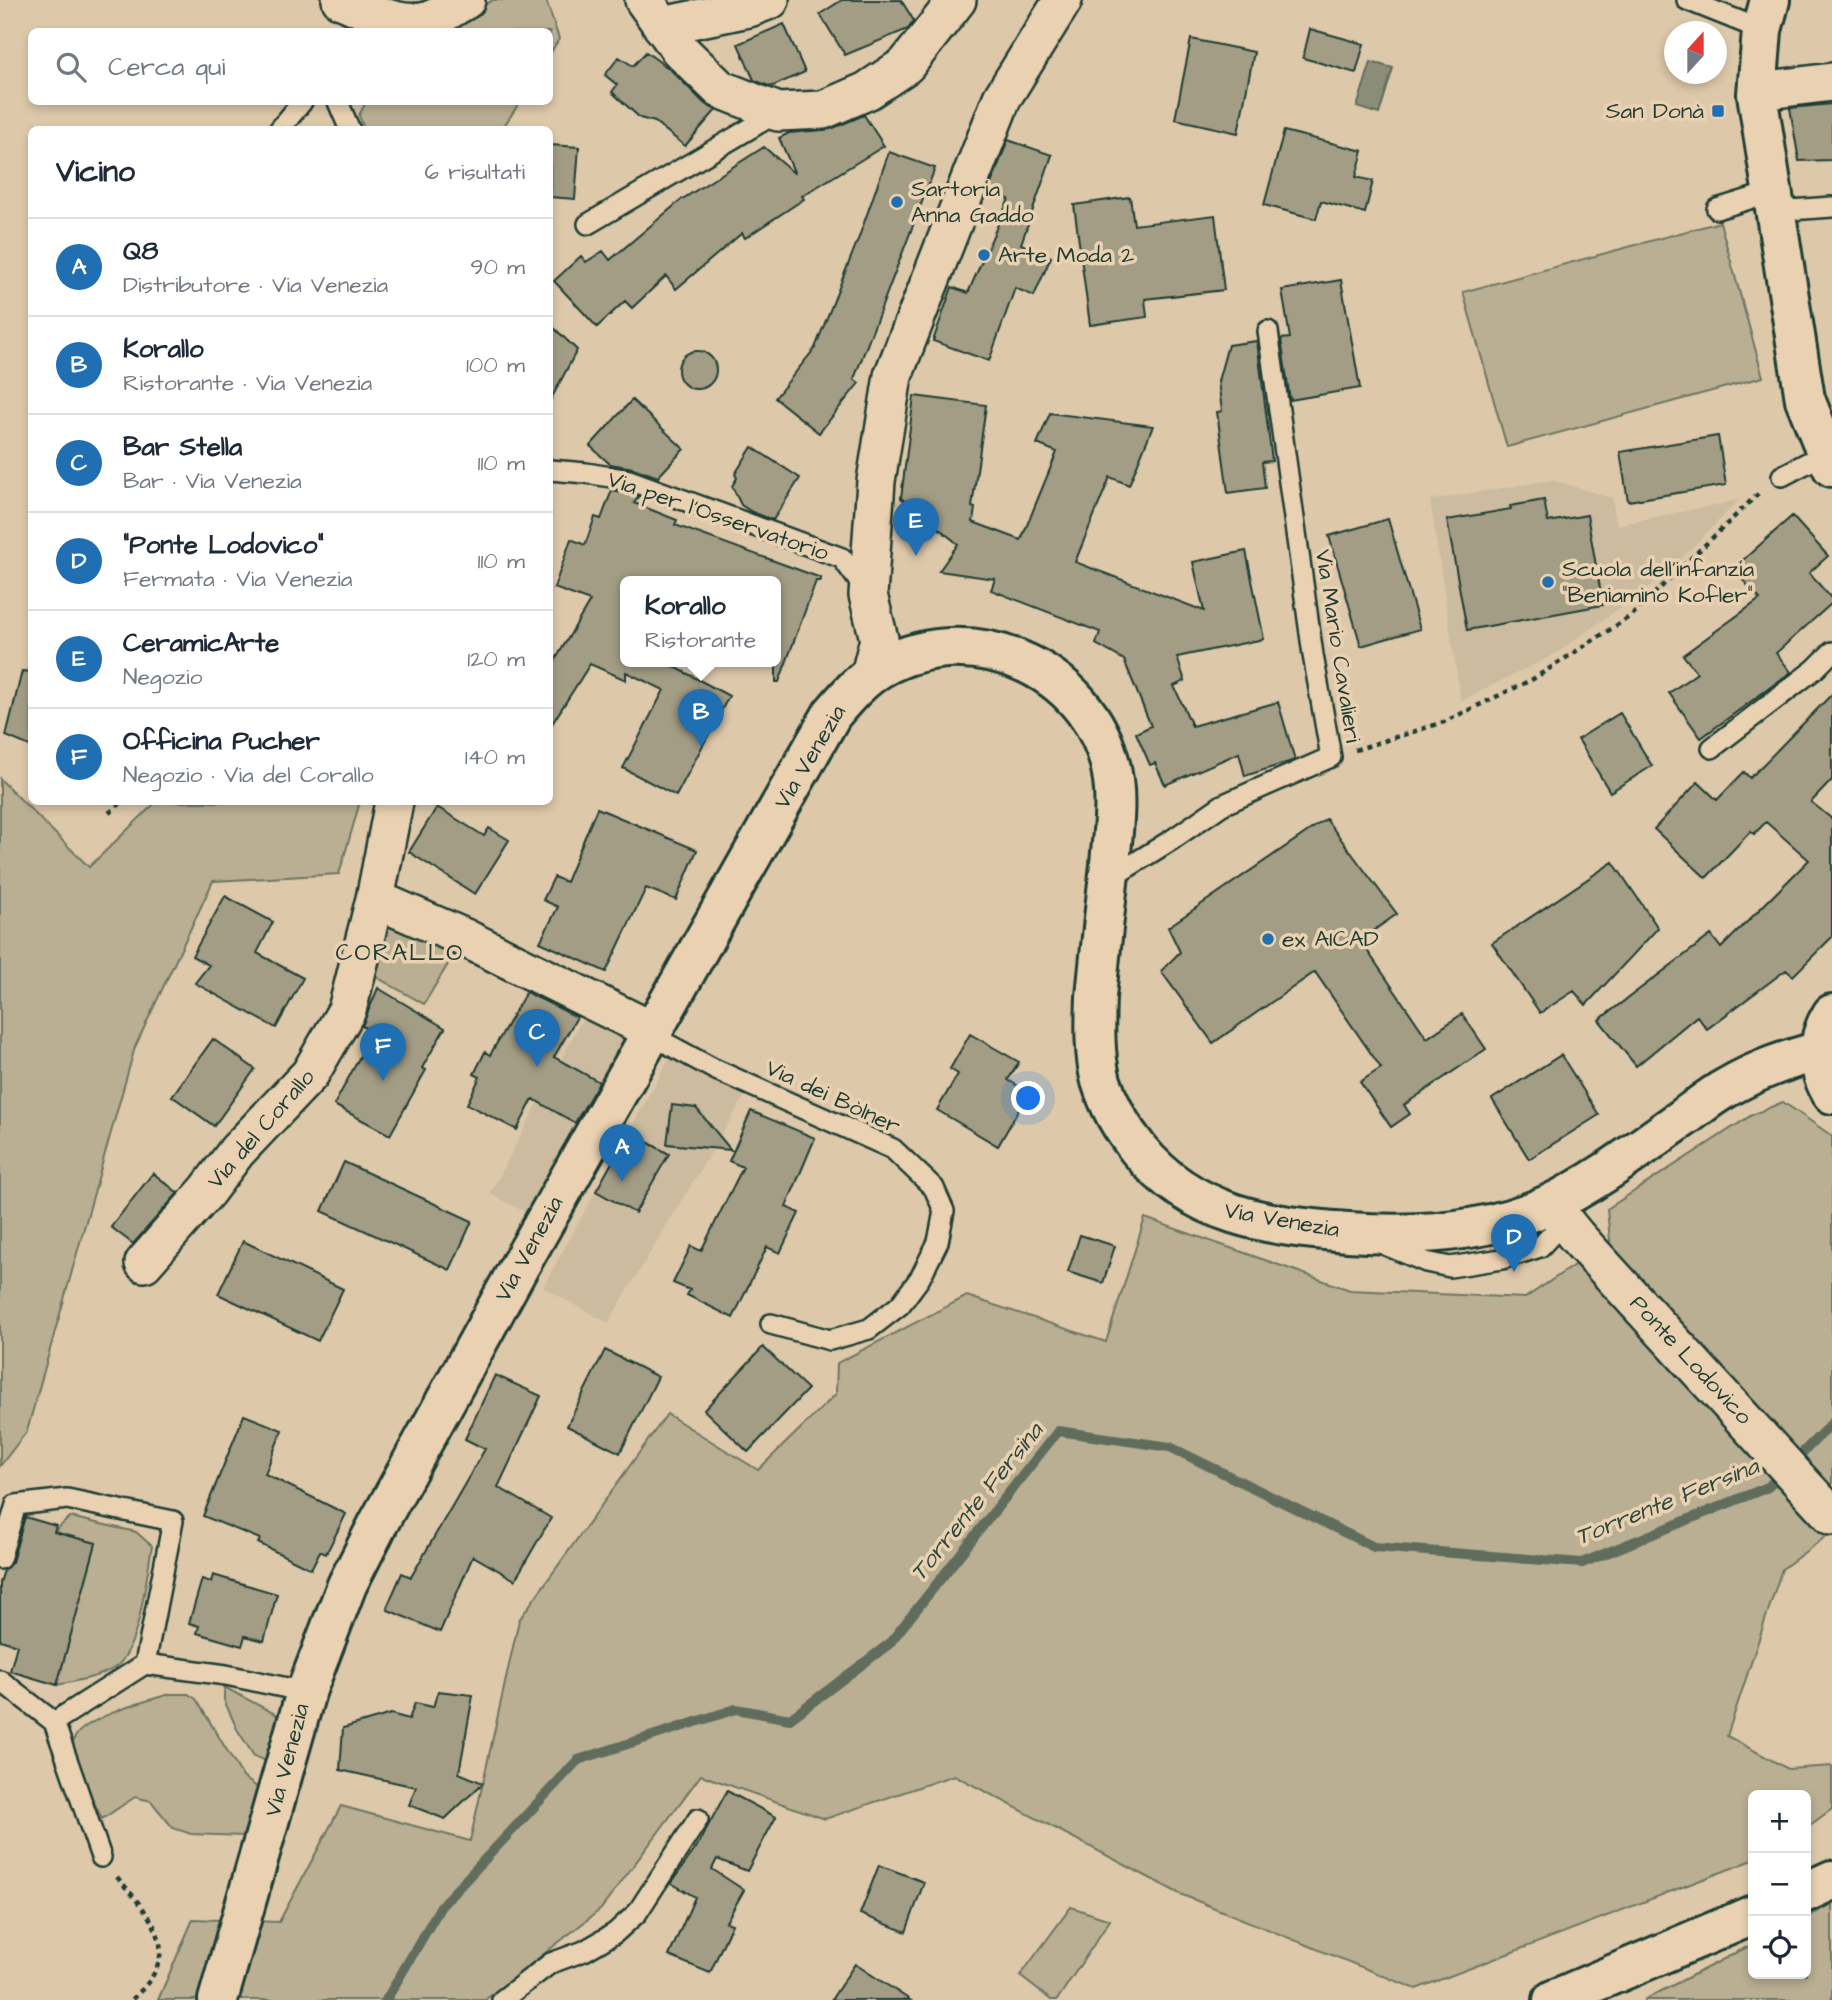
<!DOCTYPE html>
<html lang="it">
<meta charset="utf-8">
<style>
body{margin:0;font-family:"Architects Daughter",sans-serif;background:#f6f6f7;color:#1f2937}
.controls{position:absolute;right:21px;bottom:21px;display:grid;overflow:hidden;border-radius:10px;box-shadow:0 4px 10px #0003}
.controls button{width:63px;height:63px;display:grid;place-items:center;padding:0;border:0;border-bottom:2px solid #e0e1e3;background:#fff;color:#1f2937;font:35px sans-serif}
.compass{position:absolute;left:1664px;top:21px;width:63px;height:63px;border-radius:50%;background:#fff;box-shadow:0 4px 10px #0003;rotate:21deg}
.you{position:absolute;left:1029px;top:1099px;width:24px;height:24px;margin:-18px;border:5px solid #fff;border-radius:50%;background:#1a73e8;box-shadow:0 0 0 10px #1a73e833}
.badge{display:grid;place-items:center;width:46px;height:46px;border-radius:50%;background:#1f6fb2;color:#fff;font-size:23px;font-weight:700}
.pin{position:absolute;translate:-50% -58px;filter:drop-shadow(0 2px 4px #0008)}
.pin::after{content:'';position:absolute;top:37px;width:24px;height:21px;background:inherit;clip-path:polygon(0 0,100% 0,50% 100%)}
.popup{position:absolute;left:620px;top:576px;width:161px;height:91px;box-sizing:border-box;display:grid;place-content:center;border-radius:10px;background:#fff;filter:drop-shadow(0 2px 5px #0005);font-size:23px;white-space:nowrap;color:#747a83}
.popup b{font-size:26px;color:#1f2937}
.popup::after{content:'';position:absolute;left:50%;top:100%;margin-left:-14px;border:14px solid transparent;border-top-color:#fff}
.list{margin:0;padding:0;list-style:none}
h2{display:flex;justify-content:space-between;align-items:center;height:91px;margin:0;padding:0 28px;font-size:30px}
h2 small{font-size:23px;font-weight:400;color:#747a83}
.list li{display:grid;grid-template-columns:46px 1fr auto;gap:21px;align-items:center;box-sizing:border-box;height:98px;padding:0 28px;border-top:2px solid #e0e1e3}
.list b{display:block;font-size:26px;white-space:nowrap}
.list p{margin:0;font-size:23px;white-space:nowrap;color:#747a83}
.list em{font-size:23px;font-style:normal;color:#747a83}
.icon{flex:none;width:38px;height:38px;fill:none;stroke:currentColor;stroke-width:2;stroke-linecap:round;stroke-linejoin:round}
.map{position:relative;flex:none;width:1832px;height:2000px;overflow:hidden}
.search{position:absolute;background:#fff;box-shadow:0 4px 10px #0003;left:28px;top:28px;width:525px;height:77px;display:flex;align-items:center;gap:18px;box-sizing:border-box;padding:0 24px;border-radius:10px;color:#747a83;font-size:26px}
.panel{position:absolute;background:#fff;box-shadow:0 4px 10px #0003;left:28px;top:126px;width:525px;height:679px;border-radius:10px}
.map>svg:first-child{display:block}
.built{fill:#ccbb9f}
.green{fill:#baaf93;stroke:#6c7664;stroke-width:2}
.water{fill:#8c8d78;stroke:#606d5d;stroke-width:2}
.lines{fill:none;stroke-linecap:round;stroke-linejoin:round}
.stream{stroke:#606d5d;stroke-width:10}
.building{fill:#a39d85;stroke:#1f3d34;stroke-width:2}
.lane-casing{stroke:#1f3d34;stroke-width:24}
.street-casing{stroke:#1f3d34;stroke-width:42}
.secondary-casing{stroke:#1f3d34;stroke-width:44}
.path{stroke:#1f3d34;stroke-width:4.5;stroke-dasharray:5 5;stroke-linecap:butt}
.lane{stroke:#e9d1b1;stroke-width:19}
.street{stroke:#e9d1b1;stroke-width:37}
.secondary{stroke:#e9d1b1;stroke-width:38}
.poi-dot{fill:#1f6fb2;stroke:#e9d1b1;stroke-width:2.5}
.labels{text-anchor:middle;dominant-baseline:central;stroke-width:7;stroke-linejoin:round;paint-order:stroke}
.poi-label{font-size:23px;fill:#1f3d34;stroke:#e9d1b1;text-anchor:start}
.street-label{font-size:23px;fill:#1f3d34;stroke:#e9d1b1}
.neighbourhood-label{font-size:24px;letter-spacing:2px;fill:#1f3d34;stroke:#e9d1b1}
.water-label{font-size:24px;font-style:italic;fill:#2f493e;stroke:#e9d1b1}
</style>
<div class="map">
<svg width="1832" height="2000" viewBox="0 0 1832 2000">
<rect width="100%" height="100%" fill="#ddc8aa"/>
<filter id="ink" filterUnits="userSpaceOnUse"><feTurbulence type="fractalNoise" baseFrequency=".0143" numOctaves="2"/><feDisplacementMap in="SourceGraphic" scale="14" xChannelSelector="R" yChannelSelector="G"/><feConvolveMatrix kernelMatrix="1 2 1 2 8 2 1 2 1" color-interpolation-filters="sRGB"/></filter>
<g filter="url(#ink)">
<path class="built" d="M 1552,480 L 1612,498 L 1617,525 L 1739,500 L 1671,569 L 1638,595 L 1555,654 L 1461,701 L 1430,500 Z
M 587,1010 L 636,1032 L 533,1216 L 490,1194 Z
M 673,1052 L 753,1082 L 608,1323 L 543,1287 Z"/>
<path class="green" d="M 493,0 L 546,0 L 559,39 L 550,54 L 550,32 L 436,32 Z
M 366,102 L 520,102 L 502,129 L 364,129 L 359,115 Z
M 1720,222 L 1763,377 L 1507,447 L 1463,292 Z
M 0,779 L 89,867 L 156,802 L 360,802 L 339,874 L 213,881 L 135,1047 L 27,1431 L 0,1466 Z
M 382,917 L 456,951 L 424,1004 L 364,970 Z
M 1783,1102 L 1832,1136 L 1832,1532 L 1782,1569 L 1727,1736 L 1788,1769 L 1832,1766 L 1832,1809 L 1806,1828 L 1806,1795 L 1753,1795 L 1753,1860 L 1416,1989 L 1180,1894 L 954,1775 L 825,1819 L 701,1775 L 601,1909 L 485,2000 L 158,2000 L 193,1919 L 279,1922 L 341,1806 L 470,1841 L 519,1620 L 667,1414 L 758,1470 L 836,1394 L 837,1363 L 967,1296 L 1106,1342 L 1145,1218 L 1350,1290 L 1525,1298 L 1610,1241 L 1607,1209 L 1752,1115 Z
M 70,1517 L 136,1532 L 152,1546 C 146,1576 140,1652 114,1668 C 97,1678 76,1681 57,1685 L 96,1543 L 54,1532 Z
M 224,1687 L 279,1716 L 266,1761 L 254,1756 L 237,1729 L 224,1700 Z
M 170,1694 L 188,1694 L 196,1699 L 243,1777 L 258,1788 L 244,1836 L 191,1834 L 173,1828 L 151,1801 L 135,1797 L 102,1819 C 95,1803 76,1770 73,1755 C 72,1752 73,1742 74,1739 C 82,1718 149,1700 170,1694 Z
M 1832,1904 L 1832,2000 L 1644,2000 L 1753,1944 L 1753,1974 L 1806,1974 L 1806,1917 Z
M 1071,1907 L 1110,1920 L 1057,2000 L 1051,2000 L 1020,1976 Z"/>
<path class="water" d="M 1371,62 L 1393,68 L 1379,114 L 1357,107 Z"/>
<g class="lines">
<path class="stream" d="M 1793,1462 L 1832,1423
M 386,2000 L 441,1906 L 578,1760 L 736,1709 L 790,1719 L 889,1644 L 1058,1431 L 1170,1447 L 1374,1547 L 1582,1563 L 1768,1487 L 1782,1473"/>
</g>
<path class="building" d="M 842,0 L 901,0 L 914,21 L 908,29 L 845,55 L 820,14 Z
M 784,24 L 805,72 L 771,87 L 754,80 L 738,44 Z
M 1310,29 L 1364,44 L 1356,73 L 1303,58 Z
M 1191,39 L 1254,52 L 1238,133 L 1175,119 Z
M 646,52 L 672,71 L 705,104 L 716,110 L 685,146 L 655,122 L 640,118 L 612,92 L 617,85 L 605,75 L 619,57 L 633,66 Z
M 1832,104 L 1832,160 L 1799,161 L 1790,108 Z
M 864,115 L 884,146 L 802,196 L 804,199 L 745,238 L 742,233 L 676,289 L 666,276 L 632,308 L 625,301 L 597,327 L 554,281 L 581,256 L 586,262 L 603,251 L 610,260 L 681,200 L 764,147 L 795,174 L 779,138 L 789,133 L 831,129 Z
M 1284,131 L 1363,151 L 1356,177 L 1373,181 L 1365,213 L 1321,201 L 1316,219 L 1264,205 Z
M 1008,140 L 1052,155 L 1021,244 L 1051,257 L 1034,296 L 1015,288 L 989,361 L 933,341 L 952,287 L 968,293 L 1009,199 L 988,192 Z
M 550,145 L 579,147 L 575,199 L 550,197 Z
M 889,152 L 935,168 L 854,379 L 859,383 L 819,433 L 775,398 L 815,348 L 859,237 Z
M 1130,197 L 1134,225 L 1215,215 L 1224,290 L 1145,299 L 1147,317 L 1090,325 L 1074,205 Z
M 1341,280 L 1360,388 L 1290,400 L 1281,339 L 1290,338 L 1282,290 Z
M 550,324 L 577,350 L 550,401 Z
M 1257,341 L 1272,461 L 1262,462 L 1265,488 L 1228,493 L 1217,412 L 1222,411 L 1218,381 L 1228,345 Z
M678 370a19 19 0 1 1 38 0a19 19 0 1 1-38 0Z
M 914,396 L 986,405 L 972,507 L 975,508 L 973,522 L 1021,540 L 1057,452 L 1037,444 L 1050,413 L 1153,426 L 1129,485 L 1110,477 L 1075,562 L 1204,611 L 1193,562 L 1246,551 L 1264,639 L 1177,657 L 1185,681 L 1174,686 L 1192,726 L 1278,702 L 1295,760 L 1245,776 L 1239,753 L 1165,785 L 1155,763 L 1150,765 L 1136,733 L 1151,726 L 1124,660 L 1096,644 L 1100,632 L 991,590 L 995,579 L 939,571 L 958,544 L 901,498 Z
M 632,400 L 684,449 L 658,477 L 633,468 L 610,464 L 590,446 Z
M 1718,436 L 1726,485 L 1628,501 L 1620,452 Z
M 752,447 L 800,478 L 773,520 L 752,512 L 741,505 L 732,486 L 737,478 L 735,474 Z
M 612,490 L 639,497 L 634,503 L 677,520 L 675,525 L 821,578 L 821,581 L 816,581 L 779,682 L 776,682 L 776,581 L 626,581 L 626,661 L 664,661 L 729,696 L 676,796 L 623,768 L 664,690 L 626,672 L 626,680 L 590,664 L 550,727 L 550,669 L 590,601 L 554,588 L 571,539 L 585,545 L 595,517 L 601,519 Z
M 1544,500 L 1548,522 L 1587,515 L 1603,605 L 1467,630 L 1447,520 L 1511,509 L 1510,506 Z
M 1792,516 L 1828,556 L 1809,573 L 1832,599 L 1832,603 L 1776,653 L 1791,672 L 1701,738 L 1669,693 L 1697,673 L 1683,655 L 1760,599 L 1733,569 Z
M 1388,519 L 1420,629 L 1361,646 L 1329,536 Z
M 22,671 L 32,672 L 32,747 L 6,736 Z
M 1832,694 L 1832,780 L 1811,802 L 1832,819 L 1832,937 L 1793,976 L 1786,970 L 1707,1029 L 1697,1016 L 1636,1066 L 1599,1020 L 1711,935 L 1721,948 L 1809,860 L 1766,822 L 1754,834 L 1751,831 L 1706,878 L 1654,829 L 1698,782 L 1717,800 L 1744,772 L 1750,778 Z
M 1620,713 L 1652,766 L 1610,792 L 1578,739 Z
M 437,807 L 484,836 L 489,828 L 509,840 L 475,894 L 409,852 Z
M 597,808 L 697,850 L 676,900 L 646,888 L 606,972 L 540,942 L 558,907 L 543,900 L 554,877 L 566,882 Z
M 1326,819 L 1397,914 L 1360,940 L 1427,1038 L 1462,1014 L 1486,1049 L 1404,1105 L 1410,1114 L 1391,1127 L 1360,1082 L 1381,1068 L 1315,972 L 1213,1043 L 1161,971 L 1180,952 L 1168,927 Z
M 1613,862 L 1658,928 L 1586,1005 L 1574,991 L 1540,1013 L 1492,943 Z
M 225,896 L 273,922 L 257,953 L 303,978 L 276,1028 L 195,983 L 209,965 L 192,956 Z
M 378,988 L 445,1028 L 422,1068 L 426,1070 L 390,1135 L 334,1105 L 373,1032 L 362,1026 Z
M 526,992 L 577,1017 L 554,1057 L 599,1082 L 575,1123 L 533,1099 L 517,1130 L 467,1104 L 480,1077 L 474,1074 L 485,1052 L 490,1055 Z
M 970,1034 L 1019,1062 L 1008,1080 L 1029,1092 L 998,1146 L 937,1110 L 958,1074 L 950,1069 Z
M 213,1039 L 255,1069 L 214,1126 L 172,1096 Z
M 1561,1055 L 1599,1115 L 1529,1159 L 1492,1099 Z
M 672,1105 L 696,1108 L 731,1150 L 667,1144 Z
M 751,1111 L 815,1138 L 786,1207 L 799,1213 L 780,1253 L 767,1247 L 733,1318 L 687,1295 L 690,1290 L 673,1283 L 691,1246 L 701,1251 L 743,1167 L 729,1161 Z
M 629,1132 L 669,1154 L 635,1213 L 596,1191 Z
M 344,1162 L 472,1221 L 450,1270 L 322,1211 Z
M 153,1173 L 178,1193 L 133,1244 L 111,1227 Z
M 1080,1235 L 1115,1246 L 1103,1283 L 1068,1272 Z
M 243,1241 L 343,1289 L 318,1341 L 218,1294 Z
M 763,1347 L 808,1389 L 748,1452 L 704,1410 Z
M 605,1350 L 658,1377 L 620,1453 L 567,1426 Z
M 495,1375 L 541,1396 L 498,1487 L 551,1518 L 515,1580 L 473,1556 L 440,1632 L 388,1610 L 387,1607 L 402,1573 L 411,1577 L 485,1449 L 465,1439 Z
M 244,1415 L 282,1430 L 265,1474 L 346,1514 L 326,1554 L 320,1551 L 311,1569 L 258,1543 L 260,1539 L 203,1516 Z
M 25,1517 L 56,1526 L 54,1532 L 96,1543 L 57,1685 L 10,1671 L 17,1645 L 0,1640 L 0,1583 L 4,1570 L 12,1562 Z
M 213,1575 L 277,1594 L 264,1641 L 245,1636 L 242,1646 L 197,1633 L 199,1626 L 189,1623 L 202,1579 L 211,1582 Z
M 438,1691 L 473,1695 L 459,1773 L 483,1783 L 445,1819 L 409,1805 L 416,1787 L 340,1770 L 343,1728 L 391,1714 L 409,1719 L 415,1703 L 433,1707 Z
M 727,1791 L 776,1817 L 747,1871 L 717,1859 L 712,1869 L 744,1890 L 726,1922 L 732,1924 L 710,1973 L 669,1956 L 695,1897 L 671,1883 L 696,1848 Z
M 879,1865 L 924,1882 L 906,1932 L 860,1914 Z
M 855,1964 L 910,2000 L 831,2000 Z"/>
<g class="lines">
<defs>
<path id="lane" d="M 1687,0 L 1762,30
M 338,102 L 350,130
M 279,130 L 302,102
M 1717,209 L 1772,192
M 1776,211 L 1832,207
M 588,224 L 778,112
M 550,470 L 586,473 L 629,480 L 842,558 L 866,591
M 1782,476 L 1826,453
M 1712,748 L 1815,669 L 1832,652
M 1109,879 L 1173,839 L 1222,805 L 1331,757 L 1313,655 L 1268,331
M 649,1034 L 714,1069 L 893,1149 L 934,1188 L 944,1211 L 938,1242 L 920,1278 L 900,1305 L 869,1329 L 830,1340 L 771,1324
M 1378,1242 L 1426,1262 L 1450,1267 L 1502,1259 L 1540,1247 L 1569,1216
M 0,1559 L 16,1505 L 67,1499 L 173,1521 L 145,1664
M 0,1680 L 54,1722 L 101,1857
M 54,1722 L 145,1664 L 226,1675 L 306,1692
M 502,2000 L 551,1963 L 584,1951 L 615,1933 L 637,1913 L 698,1819"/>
<path id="street" d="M 341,0 C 368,10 403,31 432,19 C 443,15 454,6 466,0
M 644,0 L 679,49 L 720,89 L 778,112 L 823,110 L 867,91 L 906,65 L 957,0
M 662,26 L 749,8 L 770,0
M 1757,94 L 1776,89 L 1832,82
M 870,675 L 879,639 L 868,595 L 876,481 L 893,376 L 1002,98 L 1063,0
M 375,899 L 465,938 L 651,1030
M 1550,1204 L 1577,1237 L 1832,1516
M 144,1263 L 207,1191 L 237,1151 L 310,1074 L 347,1010 L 375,899 L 394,802"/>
<path id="secondary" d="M 1770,0 L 1762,30 L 1757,94 L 1805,399 L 1832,467
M 1832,1014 C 1816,1039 1816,1069 1832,1094
M 1806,1892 L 1832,1880
M 218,2000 L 306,1692 L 347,1585 L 378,1524 L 519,1267 L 832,714 C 847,696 862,679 882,667 C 976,615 1099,673 1113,780 C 1117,808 1112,837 1110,865 C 1105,909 1100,953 1096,997 C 1095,1024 1094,1055 1101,1081 C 1109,1107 1122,1129 1139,1150 C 1193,1216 1268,1226 1348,1232 C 1416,1237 1488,1233 1550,1204 C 1598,1181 1640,1148 1683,1118 C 1697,1108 1711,1096 1726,1088 C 1759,1069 1784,1061 1819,1051
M 1553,2000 L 1753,1915"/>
</defs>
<use href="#lane" class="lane-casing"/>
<use href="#street" class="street-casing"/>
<use href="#secondary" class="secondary-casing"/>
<path class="path" d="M 1355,750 L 1444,722 L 1533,679 L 1631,616 L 1759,493
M 109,813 L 122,802
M 117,1877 C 154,1921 186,1952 131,2000"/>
<use href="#lane" class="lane"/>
<use href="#street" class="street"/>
<use href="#secondary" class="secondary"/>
</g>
</g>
<g class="poi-dot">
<rect x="1711" y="104" width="14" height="14" rx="3.5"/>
<circle cx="897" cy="202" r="7"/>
<circle cx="984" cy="255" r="7"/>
<circle cx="1548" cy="582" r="7"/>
<circle cx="1268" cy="939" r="7"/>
</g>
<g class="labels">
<g class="poi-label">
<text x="1704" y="111" text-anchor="end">San Donà</text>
<text x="911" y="189">Sartoria<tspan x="911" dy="26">Anna Gaddo</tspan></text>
<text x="998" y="255">Arte Moda 2</text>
<text x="1562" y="569">Scuola dell'infanzia<tspan x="1562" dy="26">"Beniamino Kofler"</tspan></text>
<text x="1282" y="939">ex AICAD</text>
</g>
<g class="street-label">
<text transform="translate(718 516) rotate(19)">Via per l'Osservatorio</text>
<text transform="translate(1338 646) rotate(81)">Via Mario Cavalieri</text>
<text transform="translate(810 757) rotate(-59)">Via Venezia</text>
<text transform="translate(833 1097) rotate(25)">Via dei Bòlner</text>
<text transform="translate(261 1129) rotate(-49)">Via del Corallo</text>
<text transform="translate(1282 1220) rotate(10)">Via Venezia</text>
<text transform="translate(529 1249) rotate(-61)">Via Venezia</text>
<text transform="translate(1691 1360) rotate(47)">Ponte Lodovico</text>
<text transform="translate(287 1760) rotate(-75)">Via Venezia</text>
</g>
<g class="neighbourhood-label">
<text x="400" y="953">CORALLO</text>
</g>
<g class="water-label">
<text transform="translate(977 1502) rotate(-51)">Torrente Fersina</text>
<text transform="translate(1667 1502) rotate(-22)">Torrente Fersina</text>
</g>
</g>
</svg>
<div class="controls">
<button>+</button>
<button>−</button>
<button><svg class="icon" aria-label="locate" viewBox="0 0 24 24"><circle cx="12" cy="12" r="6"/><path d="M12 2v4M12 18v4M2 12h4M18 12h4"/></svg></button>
</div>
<svg class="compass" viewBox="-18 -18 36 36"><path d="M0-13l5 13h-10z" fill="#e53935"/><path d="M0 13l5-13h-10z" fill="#747a83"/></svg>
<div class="you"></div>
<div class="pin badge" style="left:622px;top:1182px">A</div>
<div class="pin badge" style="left:701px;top:747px">B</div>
<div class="popup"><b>Korallo</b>Ristorante</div>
<div class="pin badge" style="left:537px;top:1067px">C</div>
<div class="pin badge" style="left:1514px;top:1272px">D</div>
<div class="pin badge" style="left:916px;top:556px">E</div>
<div class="pin badge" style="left:383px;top:1081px">F</div>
<div class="search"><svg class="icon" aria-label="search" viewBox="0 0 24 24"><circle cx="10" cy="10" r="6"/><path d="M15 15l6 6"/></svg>Cerca qui</div>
<section class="panel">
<h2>Vicino<small>6 risultati</small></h2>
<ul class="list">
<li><span class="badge">A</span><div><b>Q8</b><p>Distributore · Via Venezia</p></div><em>90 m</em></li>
<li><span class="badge">B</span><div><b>Korallo</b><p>Ristorante · Via Venezia</p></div><em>100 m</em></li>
<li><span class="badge">C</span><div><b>Bar Stella</b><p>Bar · Via Venezia</p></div><em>110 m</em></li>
<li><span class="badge">D</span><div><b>&quot;Ponte Lodovico&quot;</b><p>Fermata · Via Venezia</p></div><em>110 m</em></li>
<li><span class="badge">E</span><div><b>CeramicArte</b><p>Negozio</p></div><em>120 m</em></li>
<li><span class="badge">F</span><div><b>Officina Pucher</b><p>Negozio · Via del Corallo</p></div><em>140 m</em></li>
</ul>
</section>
</div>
